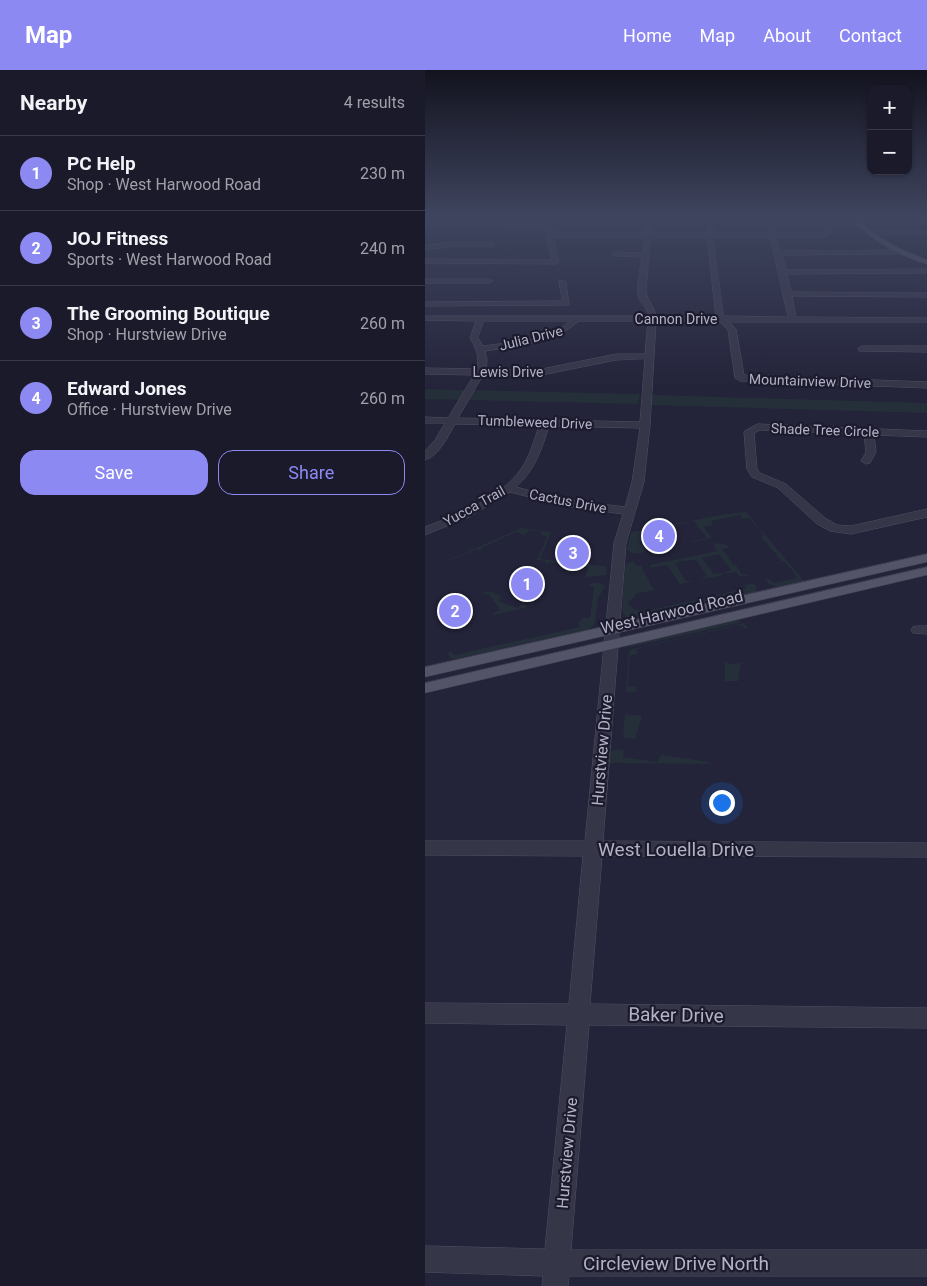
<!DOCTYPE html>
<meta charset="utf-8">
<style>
body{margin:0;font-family:Roboto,sans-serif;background:#232333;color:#f1f3f6}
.controls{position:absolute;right:15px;top:15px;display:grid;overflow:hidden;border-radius:10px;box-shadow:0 1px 4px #0004}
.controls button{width:45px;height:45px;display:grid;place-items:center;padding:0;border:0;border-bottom:1px solid #383847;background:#1a1a2b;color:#f1f3f6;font:25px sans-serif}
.you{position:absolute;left:296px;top:732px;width:18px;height:18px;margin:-12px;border:4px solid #fff;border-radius:50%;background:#1a73e8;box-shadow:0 0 0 8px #1a73e833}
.badge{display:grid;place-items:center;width:32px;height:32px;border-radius:50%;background:#8c89f3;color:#fff;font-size:16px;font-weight:700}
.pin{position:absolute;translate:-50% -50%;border:2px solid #fff;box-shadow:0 1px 5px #0006}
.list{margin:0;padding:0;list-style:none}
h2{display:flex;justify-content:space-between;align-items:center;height:65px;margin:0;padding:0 20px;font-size:21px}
h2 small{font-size:16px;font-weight:400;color:#9fa1a9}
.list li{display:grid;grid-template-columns:32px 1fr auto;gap:15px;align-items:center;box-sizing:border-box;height:75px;padding:0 20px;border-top:1px solid #383847}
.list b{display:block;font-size:19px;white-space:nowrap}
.list p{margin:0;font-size:16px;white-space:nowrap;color:#9fa1a9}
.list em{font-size:16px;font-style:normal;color:#9fa1a9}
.actions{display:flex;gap:10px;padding:15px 20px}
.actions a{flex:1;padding:11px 0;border:1px solid #8c89f3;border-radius:15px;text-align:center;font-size:18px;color:#8c89f3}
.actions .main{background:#8c89f3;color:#fff}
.map{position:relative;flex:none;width:502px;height:1216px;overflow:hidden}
header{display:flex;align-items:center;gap:30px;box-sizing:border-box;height:70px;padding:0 25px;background:#8c89f3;color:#fff}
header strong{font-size:24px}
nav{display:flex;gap:28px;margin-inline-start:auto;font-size:18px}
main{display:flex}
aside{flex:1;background:#1a1a2b}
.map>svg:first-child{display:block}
.green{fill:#252f3a}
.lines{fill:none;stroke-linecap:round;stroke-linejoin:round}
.minor-casing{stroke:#515164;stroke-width:1}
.major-casing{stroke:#3f3f52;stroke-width:1}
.minor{fill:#363649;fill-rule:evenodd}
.major{fill:#545469;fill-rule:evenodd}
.labels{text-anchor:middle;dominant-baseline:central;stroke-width:4.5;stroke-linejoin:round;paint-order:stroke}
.far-street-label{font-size:14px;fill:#b2b1c5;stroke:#1c1b2e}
.street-label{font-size:16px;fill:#b2b1c5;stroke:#1c1b2e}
.near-street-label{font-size:19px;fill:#b2b1c5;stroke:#1c1b2e}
</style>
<header>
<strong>Map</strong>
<nav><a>Home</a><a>Map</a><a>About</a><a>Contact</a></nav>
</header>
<main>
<aside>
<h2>Nearby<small>4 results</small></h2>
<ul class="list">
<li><span class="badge">1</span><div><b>PC Help</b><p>Shop · West Harwood Road</p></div><em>230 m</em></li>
<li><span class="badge">2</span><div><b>JOJ Fitness</b><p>Sports · West Harwood Road</p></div><em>240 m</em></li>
<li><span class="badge">3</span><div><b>The Grooming Boutique</b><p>Shop · Hurstview Drive</p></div><em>260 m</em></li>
<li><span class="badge">4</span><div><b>Edward Jones</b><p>Office · Hurstview Drive</p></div><em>260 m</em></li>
</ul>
<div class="actions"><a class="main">Save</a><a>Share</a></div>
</aside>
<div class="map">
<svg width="502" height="1216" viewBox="0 0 502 1216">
<rect width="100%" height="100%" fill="#232339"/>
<path class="green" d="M 435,148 L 502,148 L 502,154 L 439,154 Z
M 0,319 L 215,324 L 213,334 L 0,329 Z
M 227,325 L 502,333 L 502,343 L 226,335 Z
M 321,442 L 379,511 L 353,517 L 344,514 L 341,509 L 345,509 L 348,513 L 372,508 L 369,502 L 359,492 L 344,495 L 357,491 L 336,467 L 339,465 L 324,448 L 318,449 L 315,445 L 286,451 L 288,455 L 279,457 L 287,468 L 268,472 L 267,471 L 282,468 L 275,459 L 270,457 L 273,456 L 269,451 L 231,459 L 233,462 L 224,465 L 228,471 L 222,469 L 214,471 L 221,482 L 209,484 L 202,480 L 206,462 L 296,445 Z
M 96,458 L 126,462 L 115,489 L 180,496 L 182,498 L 181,505 L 162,507 L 160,506 L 164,497 L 125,492 L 121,495 L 121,491 L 112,490 L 122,467 L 116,465 L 117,462 L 105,460 L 99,465 L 91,462 L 56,478 L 57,481 L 52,479 L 31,488 L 0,497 L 31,487 Z
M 292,473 L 302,475 L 303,478 L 297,479 L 309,495 L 311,495 L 317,505 L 325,505 L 315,507 L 311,502 L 300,504 L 300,502 L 306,500 L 294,484 L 277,488 L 289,504 L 295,503 L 299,505 L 277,509 L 276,508 L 282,506 L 271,490 L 257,491 L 250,494 L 261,511 L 269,511 L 255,514 L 242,495 L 226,498 L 224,495 L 292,481 L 288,475 Z
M 208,491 L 212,496 L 216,496 L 229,520 L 210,524 L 210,527 L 205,530 L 203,534 L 209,539 L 221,541 L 314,520 L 321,519 L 319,515 L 328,513 L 332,517 L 330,522 L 211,548 L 202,548 L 197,542 L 200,497 L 202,493 Z
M 168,513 L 176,513 L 180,516 L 173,529 L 170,554 L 164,559 L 30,589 L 26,588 L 22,583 L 26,581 L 29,585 L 155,557 L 153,553 L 157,548 L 165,548 L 169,517 L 162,516 Z
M 64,521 L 77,526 L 74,531 L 92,538 L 98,534 L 103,537 L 69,545 L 69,543 L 75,540 L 64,524 L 55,524 Z
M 312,550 L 318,552 L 201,578 L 207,575 Z
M 319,553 L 323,558 L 321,559 L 315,555 L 211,579 L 213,584 L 205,585 L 203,617 L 211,617 L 212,622 L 201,622 L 204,580 Z
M 300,591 L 306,594 L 316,593 L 313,611 L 300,611 Z
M 200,644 L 217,646 L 210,669 L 198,668 Z
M 191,679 L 199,680 L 198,687 L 232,692 L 236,685 L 285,692 L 285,694 L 184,693 L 185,682 Z"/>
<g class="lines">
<defs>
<path id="minor" d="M 118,148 L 124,148 L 128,163 L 220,163 L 219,148 L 225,148 L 226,163 L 282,163 L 280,148 L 286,148 L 288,163 L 344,163 L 340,148 L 346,148 L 350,163 L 398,163 L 402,160 L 394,148 L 400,148 L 407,162 L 399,167 L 351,167 L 355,181 L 476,180 L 479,182 L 476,184 L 357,185 L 361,200 L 502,199 L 502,203 L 362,204 L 366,222 L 502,223 L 502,227 L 367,226 L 371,247 L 502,248 L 502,252 L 304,252 L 311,259 L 319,305 L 502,312 L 502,318 L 315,311 L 310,308 L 303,260 L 295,252 L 231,251 L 225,355 L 219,412 L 201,473 L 178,771 L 502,773 L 502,787 L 177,786 L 165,934 L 502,938 L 502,958 L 164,955 L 146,1180 L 502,1180 L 502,1206 L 144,1206 L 143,1216 L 117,1216 L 118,1206 L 0,1202 L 0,1176 L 120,1179 L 142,955 L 0,953 L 0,933 L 144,934 L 158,786 L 0,785 L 0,771 L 160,771 L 189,473 L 198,444 L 135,435 L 85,422 L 44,447 L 0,465 L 0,457 C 33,444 75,429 96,399 C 105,386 109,370 114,356 L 30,354 C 23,366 14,386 0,390 L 0,381 L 10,370 L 20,353 L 0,353 L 0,347 L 23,348 L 49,305 L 0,304 L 0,298 L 52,299 C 55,287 51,278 45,268 L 51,251 L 0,250 L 0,246 L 223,246 C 222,236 218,237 214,228 C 210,218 216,198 217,187 L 190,186 L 187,184 L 190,182 L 218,183 L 219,167 L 128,167 L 134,192 L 131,194 L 0,193 L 0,189 L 127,190 L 119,155 L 78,157 L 75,155 L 78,153 L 119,151 ZM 226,167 L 282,167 L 291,247 L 231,247 C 230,236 222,231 221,221 ZM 288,167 L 345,167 L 363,247 L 299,246 ZM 59,251 L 145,251 C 121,271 87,272 58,276 L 53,268 ZM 154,251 L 223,251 L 220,284 L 191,284 L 112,300 L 61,299 L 62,290 L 60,281 C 94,276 128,274 154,251 ZM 220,289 L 215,352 L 33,348 L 58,305 L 112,306 L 191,290 ZM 124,356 L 215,358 L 207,412 L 200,437 L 136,429 L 91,417 C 110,401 117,378 124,356 Z
M 443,161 L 502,161 L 502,165 L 441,164 L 441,162 Z
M 27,172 L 67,172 L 70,174 L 67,176 L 27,176 L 0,180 L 0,176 Z
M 0,209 L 64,209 L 68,211 L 64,213 L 0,213 Z
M 134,210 L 141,212 L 144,235 L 0,236 L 0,232 L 137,231 Z
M 437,276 L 502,276 L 502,282 L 434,281 L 433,279 Z
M 333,354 L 502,361 L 502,367 L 449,365 L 451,382 L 445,393 L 441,394 L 436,391 L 441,382 L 439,364 L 335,360 L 329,363 L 332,399 L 335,403 L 361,414 L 400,448 L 412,455 L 426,456 L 502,439 L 502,447 L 426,464 L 405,461 L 392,454 L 353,418 L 327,407 L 322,399 L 319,362 Z
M 493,556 L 502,556 L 502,564 L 488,563 L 486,560 L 488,557 Z"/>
<path id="major" d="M 426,148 L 433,148 C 452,169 476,180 502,190 L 502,194 C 474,186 446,171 426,148 Z
M 502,484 L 502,492 L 0,607 L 0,597 Z
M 502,497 L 502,505 L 0,623 L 0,613 Z"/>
</defs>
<use href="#minor" class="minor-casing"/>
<use href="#major" class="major-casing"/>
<use href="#minor" class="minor"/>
<use href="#major" class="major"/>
</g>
<linearGradient id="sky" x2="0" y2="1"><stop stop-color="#13131f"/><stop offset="0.46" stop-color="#3f455f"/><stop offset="1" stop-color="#3f455f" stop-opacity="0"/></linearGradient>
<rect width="502" height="319" fill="url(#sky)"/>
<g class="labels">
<g class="far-street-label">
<text x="251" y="249">Cannon Drive</text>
<text transform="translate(106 268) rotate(-14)">Julia Drive</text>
<text x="83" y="302">Lewis Drive</text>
<text transform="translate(385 311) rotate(2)">Mountainview Drive</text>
<text transform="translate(110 352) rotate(2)">Tumbleweed Drive</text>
<text transform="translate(400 360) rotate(2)">Shade Tree Circle</text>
<text transform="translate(143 431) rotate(11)">Cactus Drive</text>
<text transform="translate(49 436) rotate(-29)">Yucca Trail</text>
</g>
<g class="street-label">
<text transform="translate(247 542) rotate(-13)">West Harwood Road</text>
<text transform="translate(177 680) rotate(-85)">Hurstview Drive</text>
<text transform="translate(142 1083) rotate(-85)">Hurstview Drive</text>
</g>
<g class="near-street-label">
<text x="251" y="779">West Louella Drive</text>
<text transform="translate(251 945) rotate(1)">Baker Drive</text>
<text x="251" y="1193">Circleview Drive North</text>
</g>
</g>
</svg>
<div class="controls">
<button>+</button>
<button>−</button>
</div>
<div class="you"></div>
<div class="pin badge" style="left:102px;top:514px">1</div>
<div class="pin badge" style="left:30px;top:541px">2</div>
<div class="pin badge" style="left:148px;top:483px">3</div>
<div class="pin badge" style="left:234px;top:466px">4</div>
</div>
</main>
